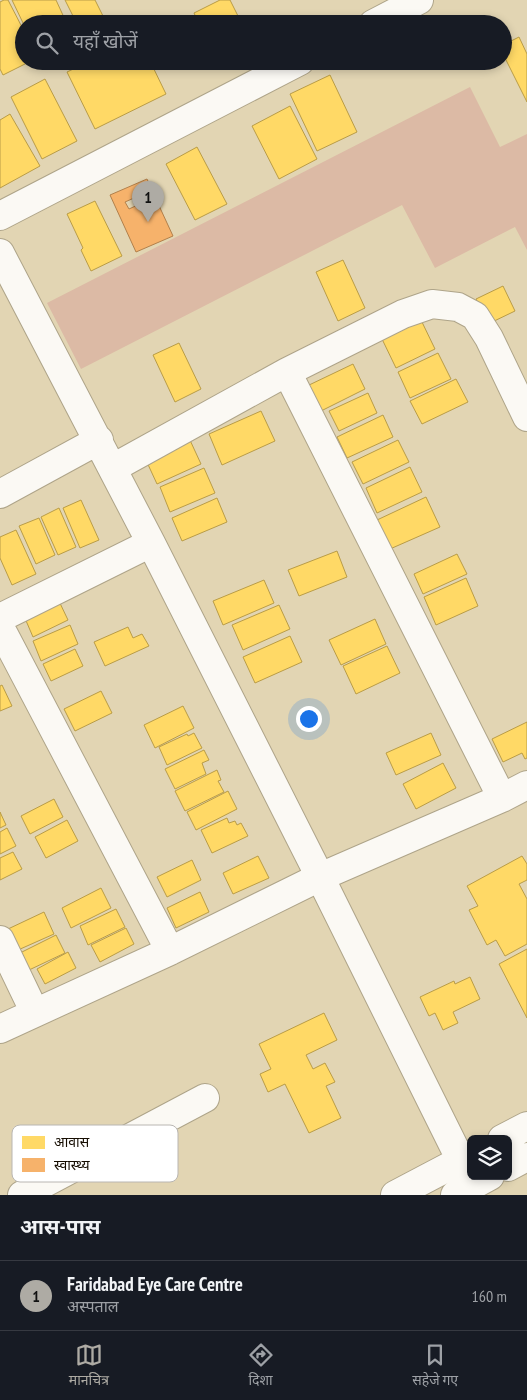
<!DOCTYPE html>
<html lang="hi">
<meta charset="utf-8">
<style>
body{margin:0;font-family:"PT Sans Narrow","Noto Sans Devanagari",sans-serif;background:#20242c;color:#f1f3f6}
.controls{position:absolute;right:15px;bottom:15px;display:grid;overflow:hidden;border-radius:8px;box-shadow:0 2px 8px #0003}
.controls button{width:45px;height:45px;display:grid;place-items:center;padding:0;border:0;border-bottom:1px solid #363941;background:#171b24;color:#f1f3f6;font:25px sans-serif}
.you{position:absolute;left:308px;top:718px;width:18px;height:18px;margin:-12px;border:4px solid #fff;border-radius:50%;background:#1a73e8;box-shadow:0 0 0 8px #1a73e833}
.badge{display:grid;place-items:center;width:32px;height:32px;border-radius:50%;background:#aeaba4;color:#111;font-size:16px;font-weight:700}
.pin{position:absolute;translate:-50% -41px;filter:drop-shadow(0 1px 2px #0008)}
.pin::after{content:'';position:absolute;top:26px;width:18px;height:15px;background:inherit;clip-path:polygon(0 0,100% 0,50% 100%)}
.list{margin:0;padding:0;list-style:none}
h2{display:flex;justify-content:space-between;align-items:center;height:65px;margin:0;padding:0 20px;font-size:21px}
h2 small{font-size:16px;font-weight:400;color:#9ea1a6}
.list li{display:grid;grid-template-columns:32px 1fr auto;gap:15px;align-items:center;box-sizing:border-box;height:70px;padding:0 20px;border-top:1px solid #363941}
.list b{display:block;font-size:19px;white-space:nowrap}
.list p{margin:0;font-size:16px;white-space:nowrap;color:#9ea1a6}
.list em{font-size:16px;font-style:normal;color:#9ea1a6}
.icon{flex:none;width:28px;height:28px;fill:none;stroke:currentColor;stroke-width:2;stroke-linecap:round;stroke-linejoin:round}
.map{position:relative;flex:none;width:527px;height:1195px;overflow:hidden}
.search{position:absolute;background:#171b24;box-shadow:0 2px 8px #0003;left:15px;right:15px;top:15px;height:55px;display:flex;align-items:center;gap:12px;box-sizing:border-box;padding:0 18px;border-radius:28px;color:#9ea1a6;font-size:19px}
.sheet{height:135px;background:#171b24}
nav{display:flex;justify-content:space-around;align-items:center;box-sizing:border-box;height:70px;border-top:1px solid #363941;background:#171b24;font-size:14px;color:#9ea1a6}
nav a{display:grid;justify-items:center;gap:2px}
nav .on{color:#aeaba4}
.map>svg:first-child{display:block}
.green{fill:#dcbaa5}
.homes{fill:#ffd966;stroke:#b99c47}
.health{fill:#f6b26b;stroke:#b2804b}
.lines{fill:none;stroke-linecap:round;stroke-linejoin:round}
.minor-casing{stroke:#aea489;stroke-width:30}
.minor{stroke:#fbf9f4;stroke-width:28}
.key{fill:#fff;stroke:#b9b6b2;stroke-width:1}
.key-label{font-size:14px;fill:#150c00}
</style>
<div class="map">
<svg width="527" height="1195" viewBox="0 0 527 1195">
<rect width="100%" height="100%" fill="#e2d5b3"/>
<path class="green" d="M 470,87 L 500,147 L 527,134 L 527,250 L 515,227 L 435,268 L 402,205 L 81,369 L 47,303 Z"/>
<path class="homes" d="M 4,0 L 8,0 L 24,31 L 24,61 L 31,61 L 3,75 L 0,69 L 0,2 Z
M 12,0 L 56,0 L 67,24 L 24,25 Z
M 65,0 L 95,0 L 107,24 L 77,24 Z
M 220,0 L 230,0 L 242,24 L 199,24 L 194,13 Z
M 519,37 L 527,54 L 527,102 L 503,54 L 503,45 Z
M 90,61 L 101,61 L 103,66 L 113,61 L 150,61 L 166,94 L 95,129 L 67,72 Z
M 218,61 L 234,61 L 221,68 Z
M 330,75 L 357,132 L 317,151 L 290,94 Z
M 45,79 L 77,141 L 42,159 L 11,97 Z
M 290,106 L 317,159 L 279,179 L 252,126 Z
M 10,114 L 40,166 L 0,188 L 0,120 Z
M 197,147 L 227,204 L 195,220 L 166,164 Z
M 95,201 L 122,256 L 91,271 L 81,250 L 83,248 L 67,214 Z
M 343,260 L 365,308 L 338,321 L 316,272 Z
M 503,286 L 515,311 L 488,324 L 476,299 Z
M 421,320 L 435,349 L 396,368 L 382,339 Z
M 179,343 L 201,389 L 175,402 L 153,355 Z
M 438,353 L 451,379 L 410,398 L 398,372 Z
M 353,364 L 365,389 L 319,412 L 307,386 Z
M 456,379 L 468,402 L 422,424 L 410,401 Z
M 368,393 L 377,413 L 339,431 L 329,411 Z
M 261,411 L 275,441 L 222,465 L 209,434 Z
M 383,415 L 393,437 L 347,458 L 337,437 Z
M 189,438 L 201,464 L 157,484 L 145,458 Z
M 398,440 L 409,462 L 363,484 L 352,462 Z
M 410,467 L 422,492 L 377,513 L 366,488 Z
M 204,468 L 215,493 L 170,512 L 160,487 Z
M 426,497 L 440,527 L 390,549 L 377,520 Z
M 217,498 L 227,522 L 182,541 L 172,518 Z
M 81,500 L 99,540 L 80,548 L 63,508 Z
M 59,508 L 76,547 L 58,555 L 41,517 Z
M 39,518 L 55,555 L 36,564 L 19,526 Z
M 16,530 L 36,574 L 12,585 L 0,558 L 0,537 Z
M 337,551 L 347,577 L 299,596 L 288,570 Z
M 457,554 L 467,574 L 423,594 L 414,574 Z
M 466,578 L 478,606 L 436,625 L 424,597 Z
M 264,580 L 274,603 L 223,625 L 213,601 Z
M 58,599 L 68,620 L 33,637 L 24,616 Z
M 279,605 L 290,629 L 243,650 L 232,625 Z
M 375,619 L 386,644 L 341,665 L 329,640 Z
M 70,625 L 78,644 L 41,661 L 33,641 Z
M 128,627 L 133,638 L 142,634 L 149,646 L 105,666 L 94,642 Z
M 290,636 L 302,662 L 255,683 L 243,657 Z
M 387,646 L 400,673 L 356,694 L 343,666 Z
M 75,649 L 83,666 L 51,681 L 43,664 Z
M 2,685 L 12,706 L 0,711 L 0,686 Z
M 101,691 L 112,713 L 75,731 L 64,709 Z
M 183,706 L 194,728 L 155,748 L 144,725 Z
M 527,722 L 527,758 L 525,759 L 522,753 L 503,762 L 492,739 Z
M 194,733 L 202,748 L 167,765 L 159,747 L 187,734 L 188,736 Z
M 431,733 L 441,755 L 396,775 L 386,753 Z
M 204,750 L 209,760 L 202,763 L 206,774 L 175,789 L 165,769 Z
M 443,763 L 456,788 L 416,809 L 403,784 Z
M 217,770 L 221,780 L 218,781 L 224,792 L 185,811 L 175,791 Z
M 228,791 L 237,809 L 196,830 L 187,812 Z
M 54,799 L 63,817 L 30,834 L 21,816 Z
M 0,812 L 6,825 L 0,828 Z
M 227,818 L 229,823 L 235,821 L 237,825 L 241,823 L 248,836 L 212,853 L 201,830 Z
M 67,820 L 78,841 L 46,858 L 35,837 Z
M 7,828 L 16,846 L 0,854 L 0,832 Z
M 13,852 L 22,869 L 0,880 L 0,858 Z
M 258,856 L 269,878 L 233,894 L 223,873 Z
M 522,856 L 527,864 L 527,880 L 519,884 L 527,899 L 527,944 L 505,956 L 496,940 L 487,945 L 469,910 L 478,906 L 467,886 Z
M 192,860 L 201,880 L 167,897 L 157,877 Z
M 101,888 L 111,908 L 71,928 L 62,908 Z
M 200,892 L 209,912 L 176,928 L 167,908 Z
M 116,909 L 125,927 L 88,945 L 80,926 Z
M 44,912 L 54,934 L 18,950 L 8,929 Z
M 126,928 L 134,944 L 100,962 L 91,945 Z
M 56,935 L 65,953 L 29,970 L 20,953 Z
M 527,949 L 527,1018 L 499,964 Z
M 68,952 L 76,968 L 45,984 L 37,969 Z
M 470,977 L 480,999 L 453,1012 L 458,1023 L 443,1030 L 435,1013 L 429,1016 L 420,997 L 454,981 L 455,984 Z
M 324,1013 L 337,1040 L 306,1055 L 313,1069 L 325,1063 L 335,1082 L 326,1086 L 341,1118 L 309,1133 L 285,1084 L 268,1092 L 260,1074 L 271,1069 L 259,1044 Z"/>
<path class="health" d="M 147,179 L 152,190 L 125,202 L 129,209 L 155,197 L 173,236 L 136,252 L 110,195 Z"/>
<g class="lines">
<defs>
<path id="minor" d="M 373,24 L 419,0
M 0,216 L 300,61
M 0,253 L 151,543 L 320,877 L 473,1185
M 287,372 L 502,798
M 113,468 L 287,372 L 403,314 L 432,304 L 458,307 L 475,316 L 489,338 L 527,417
M 0,494 L 99,440
M 0,618 L 151,543
M 0,627 L 170,951
M 0,940 L 35,1013
M 0,1029 L 170,951 L 320,877 L 502,798 L 527,785
M 502,1139 L 527,1126
M 508,1167 L 527,1157
M 22,1195 L 205,1098
M 395,1195 L 471,1155
M 455,1195 L 490,1176"/>
</defs>
<use href="#minor" class="minor-casing"/>
<use href="#minor" class="minor"/>
</g>
<rect x="12" y="1125" width="166" height="57" rx="8" class="key"/>
<rect x="22" y="1136" width="23" height="13" fill="#ffd966"/>
<rect x="22" y="1158" width="23" height="14" fill="#f6b26b"/>
<g class="key-label">
<text x="54" y="1147">आवास</text>
<text x="54" y="1170">स्वास्थ्य</text>
</g>
</svg>
<div class="controls">
<button><svg class="icon" aria-label="layers" viewBox="0 0 24 24"><path d="M12 4l9 5-9 5-9-5zM3 14l9 5 9-5"/></svg></button>
</div>
<div class="you"></div>
<div class="pin badge" style="left:148px;top:222px">1</div>
<div class="search"><svg class="icon" aria-label="search" viewBox="0 0 24 24"><circle cx="10" cy="10" r="6"/><path d="M15 15l6 6"/></svg>यहाँ खोजें</div>
</div>
<section class="sheet">
<h2>आस-पास<small></small></h2>
<ul class="list">
<li><span class="badge">1</span><div><b>Faridabad Eye Care Centre</b><p>अस्पताल</p></div><em>160 m</em></li>
</ul>
</section>
<nav>
<a class="on"><svg class="icon" aria-label="map" viewBox="0 0 24 24"><path d="M3 6l6-2 6 2 6-2v14l-6 2-6-2-6 2zM9 4v14M15 6v14"/></svg>मानचित्र</a>
<a><svg class="icon" aria-label="directions" viewBox="0 0 24 24"><path d="M12 3l9 9-9 9-9-9zM9 14v-3h6M13 9l2 2-2 2"/></svg>दिशा</a>
<a><svg class="icon" aria-label="saved" viewBox="0 0 24 24"><path d="M7 4h10v16l-5-4-5 4z"/></svg>सहेजे गए</a>
</nav>
